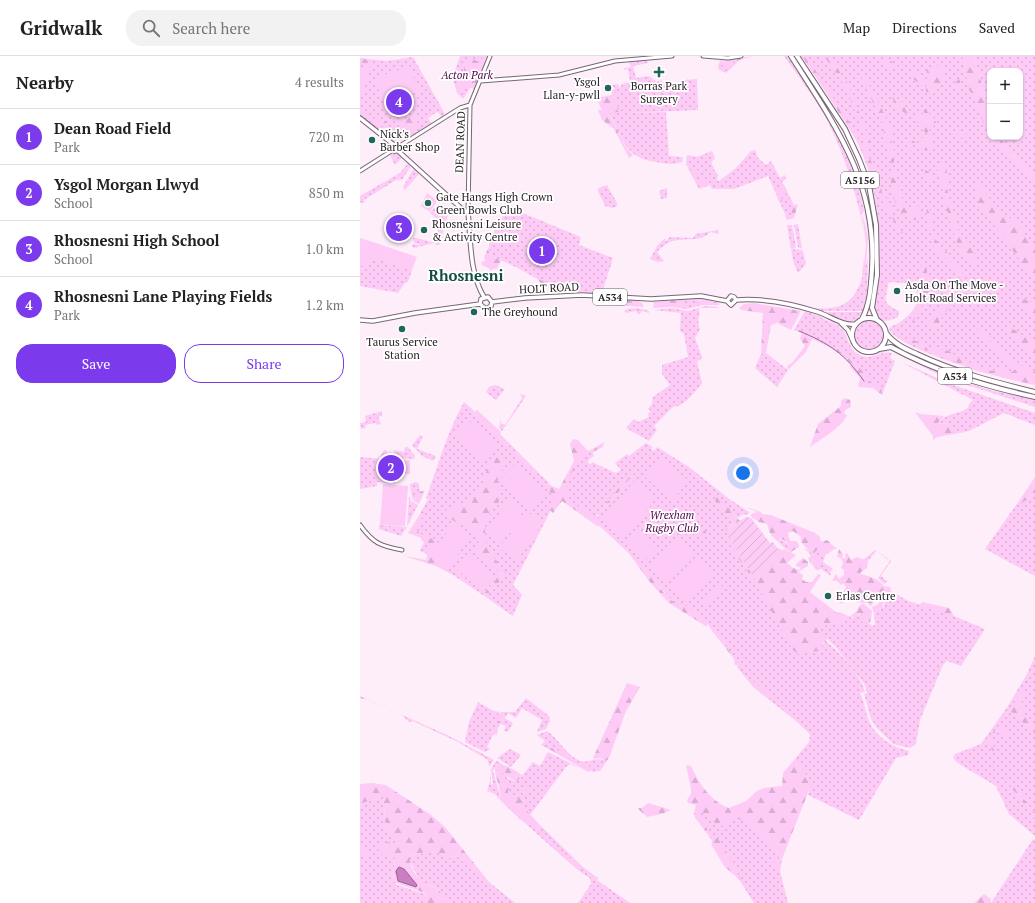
<!DOCTYPE html>
<meta charset="utf-8">
<style>
body{margin:0;font-family:"PT Serif",serif;background:#f2f2f2;color:#222}
.controls{position:absolute;right:12px;top:12px;display:grid;overflow:hidden;border-radius:8px;box-shadow:0 1px 3px #0004}
.controls button{width:36px;height:36px;display:grid;place-items:center;padding:0;border:0;border-bottom:1px solid #e0e0e0;background:#fff;color:#222;font:20px sans-serif}
.you{position:absolute;left:383px;top:417px;width:14px;height:14px;margin:-10px;border:3px solid #fff;border-radius:50%;background:#1a73e8;box-shadow:0 0 0 6px #1a73e833}
.badge{display:grid;place-items:center;width:26px;height:26px;border-radius:50%;background:#7c3aed;color:#fff;font-size:13px;font-weight:700}
.pin{position:absolute;translate:-50% -50%;border:2px solid #fff;box-shadow:0 1px 4px #0006}
.list{margin:0;padding:0;list-style:none}
h2{display:flex;justify-content:space-between;align-items:center;height:52px;margin:0;padding:0 16px;font-size:17px}
h2 small{font-size:13px;font-weight:400;color:#767676}
.list li{display:grid;grid-template-columns:26px 1fr auto;gap:12px;align-items:center;box-sizing:border-box;height:56px;padding:0 16px;border-top:1px solid #e0e0e0}
.list b{display:block;font-size:15px;white-space:nowrap}
.list p{margin:0;font-size:13px;white-space:nowrap;color:#767676}
.list em{font-size:13px;font-style:normal;color:#767676}
.actions{display:flex;gap:8px;padding:12px 16px}
.actions a{flex:1;padding:9px 0;border:1px solid #7c3aed;border-radius:16px;text-align:center;font-size:14px;color:#7c3aed}
.actions .main{background:#7c3aed;color:#fff}
.icon{flex:none;width:22px;height:22px;fill:none;stroke:currentColor;stroke-width:2;stroke-linecap:round;stroke-linejoin:round}
.map{position:relative;flex:none;width:675px;height:847px;overflow:hidden}
header{display:flex;align-items:center;gap:24px;box-sizing:border-box;height:56px;padding:0 20px;background:#fff;border-bottom:1px solid #e0e0e0}
header strong{font-size:19px}
nav{display:flex;gap:22px;margin-inline-start:auto;font-size:14px}
.search{width:280px;height:36px;background:#f2f2f2;display:flex;align-items:center;gap:10px;box-sizing:border-box;padding:0 14px;border-radius:16px;color:#767676;font-size:15px}
main{display:flex}
aside{flex:1;background:#fff}
.map>svg:first-child{display:block}
.grass{fill:url(#grass-dots);fill-rule:evenodd}
.forest{fill:url(#forest-firs)}
.garden{fill:url(#garden-furrows)}
.pitch{fill:#fdcbf6}
.water{fill:#cb7ec1;stroke:#9a6292}
.lines{fill:none;stroke-linecap:round;stroke-linejoin:round}
.stream{stroke:#9a6292;stroke-width:1}
.minor-casing{stroke:#776774;stroke-width:5}
.major-casing{stroke:#776774;stroke-width:5.5}
.highway-casing{stroke:#776774;stroke-width:6}
.minor{stroke:#fff;stroke-width:3}
.major{stroke:#fff;stroke-width:3.5}
.highway{stroke:#fff;stroke-width:4}
.poi-dot{fill:#1f675c;stroke:#fff;stroke-width:1.5}
.labels{text-anchor:middle;dominant-baseline:central;stroke-width:3.5;stroke-linejoin:round;paint-order:stroke}
.shield{fill:#fff;stroke:#686367;stroke-width:1}
.shield-label{font-size:10px;font-weight:bold;fill:#272026}
.park-label{font-size:11px;font-style:italic;fill:#4e0549;stroke:#fff}
.poi-label{font-size:11px;fill:#272026;stroke:#fff;text-anchor:start}
.street-label{font-size:11px;fill:#272026;stroke:#fff}
.district-label{font-size:15px;font-weight:bold;fill:#134d45;stroke:#fff}
</style>
<header>
<strong>Gridwalk</strong>
<div class="search"><svg class="icon" aria-label="search" viewBox="0 0 24 24"><circle cx="10" cy="10" r="6"/><path d="M15 15l6 6"/></svg>Search here</div>
<nav><a>Map</a><a>Directions</a><a>Saved</a></nav>
</header>
<main>
<aside>
<h2>Nearby<small>4 results</small></h2>
<ul class="list">
<li><span class="badge">1</span><div><b>Dean Road Field</b><p>Park</p></div><em>720 m</em></li>
<li><span class="badge">2</span><div><b>Ysgol Morgan Llwyd</b><p>School</p></div><em>850 m</em></li>
<li><span class="badge">3</span><div><b>Rhosnesni High School</b><p>School</p></div><em>1.0 km</em></li>
<li><span class="badge">4</span><div><b>Rhosnesni Lane Playing Fields</b><p>Park</p></div><em>1.2 km</em></li>
</ul>
<div class="actions"><a class="main">Save</a><a>Share</a></div>
</aside>
<div class="map">
<svg width="675" height="847" viewBox="0 0 675 847">
<defs>
<pattern id="grass-dots" width="8" height="8" patternUnits="userSpaceOnUse"><rect width="8" height="8" fill="#fdcbf6"/><path d="M2 2h.1M6 6h.1" fill="none" stroke="#d9aed3" stroke-width="1.8" stroke-linecap="round"/></pattern>
<pattern id="forest-firs" width="22" height="20" patternUnits="userSpaceOnUse"><rect width="22" height="20" fill="#fdcbf6"/><path d="M5 1l3.5 6h-7zM16 11l3.5 6h-7z" fill="#d9aed3"/></pattern>
<pattern id="garden-furrows" width="10" height="10" patternUnits="userSpaceOnUse"><rect width="10" height="10" fill="#fdcbf6"/><path d="M-1 1l2-2M0 10L10 0M9 11l2-2" fill="none" stroke="#d9aed3"/></pattern>
</defs>
<rect width="100%" height="100%" fill="#fdeefa"/>
<path class="grass" d="M 100,0 L 127,0 L 114,33 L 111,31 L 103,43 L 97,37 L 92,17 L 96,12 Z
M 424,0 L 429,0 C 466,59 502,109 508,181 L 504,156 L 501,158 L 506,188 C 499,146 487,104 468,66 C 456,43 439,21 424,0 Z
M 441,0 L 611,0 L 630,81 L 675,125 L 675,329 C 648,324 540,295 529,273 C 532,269 536,269 540,266 C 549,259 557,253 558,240 L 556,240 L 558,228 L 529,226 C 527,230 528,232 527,236 C 523,248 528,249 539,255 L 538,261 C 531,264 522,268 516,260 C 513,254 520,192 519,178 C 517,148 512,119 500,92 C 486,59 461,29 441,0 Z
M 614,0 L 675,0 L 675,122 L 655,101 L 639,81 L 660,81 L 660,15 L 630,15 L 630,58 Z
M 53,1 L 85,58 L 80,62 L 81,59 L 77,56 L 68,62 L 72,68 C 31,94 35,89 0,60 L 0,2 L 27,5 Z
M 365,3 L 363,5 L 367,7 L 362,13 L 370,11 L 372,6 L 378,6 L 366,17 L 359,14 L 358,9 L 360,5 Z
M 286,4 L 288,7 L 273,10 L 276,22 L 289,20 L 297,26 L 301,24 L 303,27 L 308,26 L 310,29 L 324,29 L 324,24 L 337,23 L 338,54 L 265,57 L 306,56 L 309,100 L 323,101 L 322,106 C 312,109 306,108 296,106 C 264,102 262,81 249,56 C 243,44 239,44 236,29 L 238,28 L 241,41 L 252,39 L 252,34 L 255,33 L 252,29 L 258,28 L 260,32 L 262,28 L 270,26 L 268,13 L 264,14 L 264,12 L 271,11 L 269,7 L 271,6 Z
M 395,94 L 398,102 L 406,109 L 411,105 L 420,122 L 425,119 L 426,123 L 422,126 L 435,151 L 432,160 L 427,162 L 408,120 L 374,133 L 352,133 L 350,129 L 339,133 L 326,108 L 327,99 L 337,101 L 352,95 L 355,102 L 351,107 L 354,111 L 353,112 L 358,119 L 357,123 L 359,125 L 376,112 L 391,95 Z
M 33,97 L 37,97 L 42,102 L 35,109 L 30,99 Z
M 48,107 L 51,110 L 42,124 L 37,122 L 41,125 L 36,124 L 4,144 L 5,146 L 0,147 L 0,140 L 40,117 Z
M 54,112 L 60,117 L 45,134 L 43,131 Z
M 247,129 L 257,147 L 257,150 L 253,152 L 245,150 L 238,135 L 239,132 Z
M 307,132 L 307,142 L 301,143 L 299,135 Z
M 148,151 L 221,181 L 219,189 L 253,202 L 242,237 C 222,237 199,236 181,225 C 165,216 149,206 131,201 C 131,197 130,195 129,192 C 129,179 143,162 148,151 Z
M 74,152 L 88,159 L 79,189 L 75,189 L 78,181 L 78,164 L 70,157 Z
M 438,168 L 442,193 L 438,191 L 434,169 Z
M 427,169 L 432,169 L 436,190 L 434,193 L 431,193 Z
M 358,174 L 359,178 L 350,176 C 342,186 324,182 313,185 C 307,187 301,191 297,196 L 304,205 L 297,206 L 290,203 L 297,190 L 305,182 L 305,186 L 310,181 L 333,182 L 336,178 Z
M 53,182 L 57,182 L 75,187 L 57,191 L 57,192 L 52,191 L 52,188 L 60,189 L 60,188 L 54,187 Z
M 437,193 L 443,195 L 446,208 L 438,217 L 434,208 L 431,194 Z
M 508,198 L 507,236 L 503,255 L 462,255 L 451,252 C 481,254 494,249 503,219 L 502,219 L 504,202 L 504,208 L 507,207 Z
M 11,200 L 52,214 L 48,226 L 45,227 L 38,237 L 0,230 L 0,209 L 7,211 Z
M 339,242 L 340,246 L 337,249 L 342,249 L 327,253 L 328,252 L 320,248 L 322,247 L 320,243 Z
M 345,250 L 359,251 L 358,252 L 339,252 C 341,260 336,265 340,273 L 335,282 L 342,301 L 341,304 L 337,305 L 342,328 C 334,336 324,351 313,351 L 294,370 L 297,374 L 289,385 L 266,372 L 274,363 L 278,366 L 289,361 L 288,358 L 291,355 L 288,353 L 292,348 L 293,341 L 310,329 L 302,318 L 302,309 L 328,301 L 324,278 L 320,275 L 321,257 L 294,254 L 311,252 L 328,255 Z
M 278,252 L 289,255 L 289,257 L 282,255 L 279,259 L 276,255 L 266,257 L 264,255 L 267,253 Z
M 445,255 L 461,260 L 462,262 C 470,266 478,268 483,275 C 490,285 489,295 502,300 C 513,304 521,294 532,297 L 530,302 L 535,305 L 522,339 L 504,325 L 491,306 L 481,297 L 452,281 L 434,274 Z
M 463,256 L 502,256 C 492,275 478,263 463,256 Z
M 462,260 L 480,269 L 497,294 L 509,298 L 524,294 L 528,295 L 513,299 L 504,299 L 497,295 L 481,271 Z
M494 279a15 15 0 1 1 30 0a15 15 0 1 1-30 0Z
M 531,295 L 589,321 L 630,334 L 675,344 L 675,351 L 586,322 Z
M 406,297 L 428,314 L 417,331 L 395,312 L 401,298 Z
M 541,306 L 593,329 L 675,357 L 675,369 L 644,357 L 609,375 L 600,377 L 588,367 L 577,368 C 587,356 595,360 608,352 L 609,348 L 613,344 Z
M 135,329 L 145,333 L 136,344 L 126,336 L 129,331 Z
M 160,338 L 166,340 L 142,375 L 139,372 L 141,362 L 141,367 L 145,369 L 161,344 L 162,341 Z
M 104,346 L 114,355 L 113,357 L 147,390 L 151,389 L 158,396 L 156,398 L 176,418 L 179,417 L 192,430 L 186,427 L 198,440 L 153,529 L 162,539 L 153,560 L 126,541 L 144,520 L 141,517 L 123,539 L 93,519 L 67,505 L 77,488 L 51,475 L 68,443 L 66,442 C 78,410 87,376 104,346 Z
M 22,355 L 22,360 L 18,361 L 21,368 L 17,369 L 16,367 L 5,369 L 6,372 L 1,373 L 0,367 L 6,366 L 5,360 Z
M 60,379 L 63,380 L 57,393 L 76,400 L 73,405 L 62,400 L 52,389 Z
M 286,387 L 293,391 L 291,393 L 294,395 L 297,391 L 329,411 L 368,442 L 389,456 L 389,458 L 382,459 L 378,462 L 363,447 L 378,465 L 365,474 L 462,588 L 466,585 C 478,594 502,621 505,636 L 500,637 C 505,646 505,656 509,665 C 516,681 532,691 549,695 L 548,699 L 536,702 L 499,764 L 448,739 L 451,725 L 434,704 L 449,686 L 450,678 L 436,665 L 393,631 L 377,611 L 379,610 L 353,571 L 350,572 L 347,567 L 316,549 L 273,501 L 234,465 L 287,402 L 286,399 L 233,464 L 198,436 C 207,423 218,401 231,393 L 234,400 L 229,403 L 228,407 L 231,408 L 232,406 L 256,417 L 261,414 L 255,407 L 267,398 L 269,400 Z
M 45,391 L 48,391 L 55,400 L 54,403 L 20,401 L 24,394 L 27,395 L 27,398 L 33,399 L 35,394 L 44,396 Z
M 0,401 L 33,404 L 35,427 L 17,426 L 17,430 L 0,433 Z
M 56,426 L 59,428 L 60,435 L 56,442 L 52,443 L 50,428 Z
M 49,440 L 51,445 L 58,449 L 47,471 Z
M 675,440 L 675,520 L 625,493 L 659,445 L 663,446 Z
M 19,469 L 47,471 L 41,480 L 19,473 Z
M 61,482 L 75,488 L 69,499 L 60,495 L 64,486 L 61,484 Z
M 418,482 L 429,489 L 427,494 L 415,483 Z
M 445,493 L 454,497 L 457,494 L 466,497 L 463,506 L 473,513 L 470,516 L 471,520 L 461,513 L 456,514 L 453,510 L 455,512 L 454,501 L 451,507 L 448,503 L 451,499 Z
M 515,494 L 531,505 L 521,520 L 527,525 L 524,528 L 518,522 L 530,505 L 516,495 L 508,505 L 503,504 Z
M 531,535 L 548,545 L 582,555 L 625,573 L 601,610 L 587,605 L 583,609 L 560,664 L 556,688 L 550,692 L 533,688 L 516,671 L 511,663 L 504,638 L 507,637 L 505,629 L 475,590 L 467,583 L 460,587 L 459,575 C 466,568 472,565 482,567 L 486,564 L 477,557 L 480,556 L 492,562 L 502,557 L 503,566 L 505,563 L 512,570 L 515,569 L 514,558 L 524,551 L 524,545 Z
M 675,600 L 675,780 L 649,758 L 636,730 L 596,706 L 593,701 L 595,698 L 621,688 L 648,650 L 667,618 Z
M 0,640 L 89,680 L 134,704 L 129,711 L 128,704 L 98,686 L 53,665 L 49,666 L 42,659 L 6,643 L 1,643 Z
M 166,642 L 189,660 L 190,665 L 186,673 L 177,676 L 182,664 L 162,652 L 156,662 L 148,657 L 145,662 L 153,667 L 148,676 L 144,675 L 146,670 L 141,668 L 145,662 L 142,656 L 155,656 Z
M 118,646 L 134,655 L 140,656 L 138,657 L 142,660 L 127,691 L 130,693 L 125,696 L 105,686 L 109,666 Z
M 187,675 C 199,683 206,699 220,705 C 228,708 235,700 246,705 L 249,702 L 240,715 L 232,716 L 234,707 L 230,711 L 227,711 L 209,704 L 218,709 L 181,689 L 185,685 L 177,679 ZM 189,690 L 208,701 L 209,703 L 187,691 Z
M 150,693 L 161,699 L 151,711 L 137,702 Z
M 188,696 L 222,713 L 210,708 L 206,711 L 170,759 L 160,752 L 165,732 L 163,738 L 154,746 L 148,739 L 149,728 L 136,711 L 137,706 L 133,715 L 139,736 L 139,743 L 135,738 L 127,735 L 130,725 L 130,713 L 131,729 L 133,728 L 131,713 L 136,705 L 144,708 L 138,707 L 144,711 L 147,722 L 157,726 L 173,706 L 180,710 Z
M 23,740 L 26,775 L 40,790 L 30,786 L 35,802 L 33,822 L 37,829 L 65,838 L 66,847 L 0,847 L 0,748 Z
M 336,749 L 376,754 L 394,771 L 422,803 L 420,815 L 428,847 L 394,847 L 373,814 L 365,811 L 356,796 L 351,783 L 335,761 L 334,757 Z
M 157,760 L 179,772 L 180,769 L 224,812 L 238,822 L 237,824 L 270,847 L 218,847 L 231,828 L 230,822 L 219,815 L 221,813 C 215,805 205,798 195,792 L 195,794 Z
M 673,783 L 675,785 L 675,847 L 631,847 Z
M 75,795 L 90,802 L 97,800 L 125,827 L 129,826 L 155,847 L 87,847 L 79,833 L 60,825 L 50,806 L 50,800 Z"/>
<path class="forest" d="M 122,0 L 127,0 L 122,13 L 118,15 L 118,24 L 114,33 L 107,30 L 102,32 L 97,37 C 95,28 90,20 99,14 L 104,16 L 104,11 L 111,2 L 119,6 L 122,5 Z
M 393,0 L 371,7 L 370,11 L 367,12 L 364,16 L 360,12 L 367,7 L 364,4 Z
M 442,0 L 446,0 L 487,62 L 502,89 L 506,84 L 485,30 L 464,0 L 469,0 L 488,28 L 510,85 L 505,93 L 519,121 L 522,137 L 529,146 L 532,158 L 544,180 L 543,180 L 518,138 L 501,91 Z
M 602,0 L 614,0 L 630,58 L 630,81 L 639,81 L 655,101 L 675,122 L 675,129 L 631,84 L 608,30 Z
M 526,1 L 540,12 L 540,15 L 528,10 L 524,4 Z
M 0,2 L 12,5 L 16,10 L 13,13 L 7,8 L 0,7 Z
M 584,8 L 584,26 L 574,36 L 566,36 L 567,13 L 576,13 L 578,9 Z
M 557,14 L 564,25 L 564,31 L 553,23 L 553,15 Z
M 500,18 L 503,18 L 519,47 L 531,73 L 531,84 L 535,99 L 533,110 L 528,99 L 522,66 Z
M 285,23 L 295,28 L 294,30 L 286,27 L 278,28 L 278,26 Z
M 599,23 L 601,28 L 596,37 L 595,26 Z
M 253,36 L 257,37 L 256,44 L 259,54 L 253,51 L 259,56 L 249,57 L 265,90 L 273,99 L 269,102 L 254,73 L 242,64 L 238,54 L 242,54 L 238,46 L 241,45 L 240,42 L 252,40 Z
M 531,39 L 544,47 L 549,59 L 538,53 Z
M 563,51 L 574,62 L 576,67 L 567,77 C 556,71 556,66 559,55 L 565,61 Z
M 3,54 L 11,62 L 23,63 L 28,67 L 27,70 C 19,72 8,63 1,59 Z
M 53,60 L 55,60 L 59,69 L 49,77 L 43,76 L 39,65 Z
M 604,74 L 608,81 L 606,85 L 597,78 Z
M 573,81 L 572,90 L 568,94 L 564,94 L 558,87 L 561,82 Z
M 552,84 L 555,86 L 551,94 L 547,96 L 547,88 Z
M 580,104 C 587,111 590,124 587,133 L 598,174 L 615,199 L 616,209 C 594,205 583,133 578,114 Z
M 334,113 L 344,116 L 333,122 L 329,114 Z
M 531,114 L 536,118 L 540,138 L 547,153 L 551,155 L 555,148 L 558,149 L 561,157 L 556,164 C 534,163 532,134 530,117 Z
M 565,114 L 569,116 L 572,120 L 567,127 L 566,125 Z
M 342,122 L 347,123 L 351,128 L 340,132 Z
M 422,128 L 425,130 L 428,137 L 422,139 L 422,145 L 419,146 L 416,138 Z
M 619,129 L 624,131 L 627,140 L 646,160 L 659,167 L 665,174 L 665,182 L 675,188 L 675,224 L 621,152 L 615,132 L 616,130 Z
M 438,148 L 434,162 L 427,164 L 425,159 L 431,160 L 433,150 Z
M 569,150 L 573,168 L 571,172 C 565,168 567,159 567,152 Z
M 502,156 L 508,181 L 506,210 L 504,208 L 506,188 Z
M 574,178 L 578,188 L 593,202 L 608,227 L 608,230 L 604,230 L 588,204 L 574,193 L 572,182 Z
M 129,191 L 131,201 L 141,204 L 137,213 L 132,213 L 131,219 L 130,213 L 122,209 L 121,206 L 125,205 L 124,201 Z
M 558,202 C 566,204 567,210 567,217 L 574,224 L 574,230 L 551,269 L 549,267 L 558,248 L 558,240 L 556,240 L 561,226 L 561,215 L 562,208 Z
M 178,223 L 207,234 L 204,236 C 196,234 181,231 178,223 Z
M 591,236 L 596,239 L 575,273 L 571,272 L 568,268 Z
M 660,241 L 675,248 L 675,260 L 660,245 Z
M 249,242 L 278,245 L 282,247 L 284,251 L 252,249 L 244,244 Z
M 339,242 L 359,247 L 359,249 L 337,249 L 336,247 L 340,246 Z
M 320,243 L 325,245 L 320,248 L 328,251 L 327,253 L 311,251 L 293,252 L 294,246 Z
M 393,247 L 441,255 L 431,274 L 417,267 L 411,269 L 406,297 L 401,298 L 403,257 L 381,254 L 379,252 L 384,248 Z
M 646,270 L 653,273 L 675,287 L 675,301 L 658,289 Z
M 618,271 L 625,274 L 629,285 C 646,293 656,310 675,316 L 675,329 L 617,315 L 547,286 L 549,282 L 569,291 L 589,295 L 600,303 L 632,315 L 639,312 L 652,316 L 656,313 L 617,278 Z
M 442,277 L 481,296 L 507,319 L 508,325 L 521,331 L 522,339 L 513,332 L 498,331 L 500,322 L 490,311 L 491,308 C 480,295 466,290 452,283 L 446,296 L 428,314 L 427,310 L 432,307 L 445,290 L 440,283 Z
M 485,342 L 490,344 L 491,351 L 485,354 L 484,357 L 487,359 L 483,366 L 473,375 L 450,391 L 458,368 L 481,350 L 481,345 Z
M 117,354 L 141,376 L 140,378 L 151,389 L 147,390 L 113,357 Z
M 555,356 L 561,358 L 584,360 L 577,368 L 588,367 L 600,377 L 577,381 L 573,384 L 573,380 Z
M 213,383 L 218,384 L 228,395 L 219,404 L 209,421 L 205,435 L 212,446 L 232,460 L 236,460 L 239,463 L 239,470 L 237,470 L 202,445 L 193,457 L 188,452 L 194,443 L 184,427 L 199,433 L 214,405 L 210,388 Z
M 244,386 L 243,391 L 231,397 L 231,394 Z
M 158,396 L 179,417 L 176,418 L 156,398 Z
M 286,398 L 287,402 L 239,459 L 237,459 Z
M 135,400 L 140,400 L 147,407 L 140,417 L 136,429 L 142,441 C 139,447 134,450 131,456 C 117,483 130,496 146,517 L 146,520 L 144,520 L 126,541 L 123,539 L 141,517 L 124,503 L 115,501 C 114,495 119,490 117,483 C 111,468 91,469 85,456 C 88,447 104,450 112,444 C 126,433 123,413 135,400 Z
M 675,421 L 675,440 L 663,446 L 659,445 Z
M 65,434 L 59,448 L 52,444 L 56,442 L 59,436 Z
M 360,439 L 361,443 L 380,465 L 375,468 C 365,461 364,452 355,445 L 356,441 Z
M 386,451 L 401,456 L 402,458 L 411,459 L 455,477 L 460,481 L 461,486 L 467,484 L 477,493 L 474,493 L 468,498 L 457,494 L 454,497 L 450,496 L 441,486 L 441,481 L 433,475 L 428,477 L 430,485 L 436,485 L 439,488 L 439,491 L 431,496 L 426,493 L 429,490 C 427,485 420,481 415,483 C 409,478 409,474 407,468 L 399,466 L 391,461 L 391,458 L 397,456 Z
M 64,452 L 65,455 L 57,473 L 58,476 L 78,486 L 74,496 L 80,509 L 79,511 L 44,500 L 66,504 L 69,491 L 71,489 L 61,482 L 48,477 Z
M 334,469 L 343,473 L 347,477 L 345,481 L 336,474 Z
M 371,487 L 376,492 L 406,510 L 424,493 L 436,499 L 427,507 L 433,512 L 439,514 L 441,512 L 437,510 L 436,511 L 436,508 L 443,502 L 448,506 L 448,510 L 438,516 L 443,519 L 442,523 L 446,526 L 452,526 L 458,518 L 461,519 L 450,536 L 486,564 L 482,567 C 472,565 466,568 459,575 L 466,585 L 462,587 L 463,589 L 458,595 L 438,598 L 432,593 L 394,523 L 391,521 L 370,489 Z
M 479,493 L 483,498 L 482,502 L 486,502 L 485,498 L 487,497 L 491,504 L 497,501 L 508,505 L 507,512 L 501,516 L 501,518 C 509,520 520,524 524,530 L 530,531 L 531,534 L 528,543 L 524,544 L 522,553 L 520,552 L 518,557 L 514,558 L 512,551 L 519,548 L 518,543 L 514,542 L 512,549 L 510,550 L 508,547 L 494,546 L 501,539 L 498,536 L 493,545 L 486,543 L 482,548 L 478,545 L 486,531 L 483,527 L 481,529 L 477,525 L 472,525 L 476,518 L 479,523 L 484,519 L 484,514 L 481,512 L 483,507 L 481,502 L 477,501 Z
M 268,496 L 286,511 L 287,515 L 304,537 L 308,538 C 311,549 321,548 330,551 L 331,554 L 335,555 L 338,561 L 343,561 L 347,567 L 347,571 L 309,547 L 289,525 Z
M 454,501 L 459,505 L 458,512 L 455,512 L 451,507 Z
M 361,530 L 365,530 L 366,532 L 348,548 L 343,549 L 343,545 Z
M 562,546 L 589,552 L 594,560 L 560,549 Z
M 503,547 L 512,555 L 510,567 L 505,563 L 503,567 L 500,563 L 502,557 L 498,558 L 496,563 L 494,561 L 489,561 L 497,555 L 499,550 Z
M 351,570 L 353,571 L 379,610 L 375,609 L 374,603 L 350,572 Z
M 669,621 C 667,632 659,644 664,656 C 667,664 675,669 675,678 L 650,654 Z
M 392,624 L 412,642 L 409,642 L 392,630 Z
M 267,627 L 280,631 L 266,655 L 249,702 L 246,705 L 240,702 L 234,703 L 233,702 Z
M 142,656 L 145,662 L 138,672 L 137,679 L 135,678 L 133,680 L 131,677 L 140,663 L 138,657 Z
M 641,668 L 675,700 L 675,706 C 664,696 654,676 637,677 L 633,681 L 633,689 L 637,695 L 633,695 L 629,690 L 628,682 Z
M 189,690 L 203,697 L 218,708 L 221,705 L 227,711 L 230,711 L 232,706 L 234,707 L 233,714 L 228,716 L 186,691 Z
M 137,704 L 136,711 L 141,716 L 149,728 L 148,739 L 154,745 L 163,738 L 168,730 L 164,744 L 160,751 L 167,755 L 180,769 L 179,772 C 163,770 150,753 139,743 C 143,729 130,718 137,704 Z
M 434,704 L 451,725 L 451,729 L 422,803 L 389,766 L 380,764 L 375,760 L 375,764 C 371,765 366,769 363,770 C 357,771 346,759 342,756 L 335,755 L 336,749 L 328,747 L 327,744 L 331,738 L 331,733 L 326,709 L 331,710 C 339,727 350,745 369,752 L 386,745 L 397,735 L 404,732 L 422,730 L 423,717 Z
M 138,707 C 145,709 157,715 162,719 L 157,726 L 145,719 L 146,717 L 142,713 L 143,711 L 138,709 Z
M 633,707 L 636,708 L 675,757 L 675,763 L 650,729 L 631,710 Z
M 12,727 L 26,729 L 71,759 L 85,771 L 129,826 L 125,827 L 97,800 L 90,802 L 75,795 L 50,800 C 49,818 63,828 79,833 L 81,837 L 84,839 L 87,847 L 66,847 L 65,837 L 33,826 L 35,802 C 27,801 21,801 18,793 L 20,788 L 30,786 L 39,789 L 26,775 L 23,740 L 0,748 L 0,728 Z
M 288,747 L 311,754 L 302,758 L 287,761 L 277,752 L 282,752 Z
M 337,758 L 344,763 L 350,772 L 345,775 L 335,761 Z
M 356,782 L 360,783 L 361,789 L 373,805 L 380,824 L 365,811 L 351,788 Z
M 7,792 L 12,797 L 10,800 L 0,801 L 0,793 Z
M 195,792 L 201,794 C 207,801 215,805 221,813 L 219,815 L 195,794 Z
M 417,801 L 421,807 L 419,814 L 414,812 L 413,807 Z
M 624,838 L 631,843 L 631,847 L 614,847 Z"/>
<path class="garden" d="M 386,461 L 391,462 L 410,487 L 413,486 L 418,493 L 419,492 L 423,495 L 394,522 L 365,474 Z"/>
<path class="pitch" d="M 50,10 L 59,35 L 23,47 L 15,22 Z
M 0,11 L 10,14 L 3,38 L 0,37 Z
M 67,137 L 77,145 L 70,156 L 61,150 Z
M 0,182 L 16,187 L 12,198 L 16,187 L 57,201 L 52,214 L 11,200 L 7,212 L 0,209 Z
M 108,364 L 137,389 L 122,406 L 94,380 Z
M 302,402 L 329,425 L 312,445 L 285,421 Z
M 50,404 L 50,418 L 38,418 L 37,405 Z
M 157,407 L 188,438 L 170,456 L 139,424 Z
M 274,425 L 296,443 L 264,481 L 242,464 Z
M 23,428 L 48,430 L 45,470 L 20,469 Z
M 149,443 L 165,453 L 141,488 L 126,477 Z
M 166,455 L 183,467 L 157,505 L 140,493 Z
M 93,468 L 111,481 L 87,513 L 70,500 Z
M 278,477 L 295,494 L 283,505 L 266,488 Z
M 318,481 L 336,499 L 309,526 L 291,509 Z
M 107,499 L 134,520 L 122,535 L 96,513 Z
M 337,500 L 355,518 L 328,545 L 310,528 Z"/>
<path class="water" d="M 39,811 L 44,813 L 57,829 L 56,831 L 38,825 L 36,815 Z"/>
<g class="lines">
<path class="stream" d="M 439,275 C 470,288 484,297 504,325"/>
<defs>
<path id="minor" d="M 343,0 L 368,2 L 381,0
M 121,25 L 199,19 L 255,5 L 312,0
M 110,49 L 130,0
M 38,91 L 100,52 L 110,49
M 0,115 L 33,94
M 108,156 L 110,49
M 0,469 C 13,487 20,490 42,494"/>
<path id="major" d="M 0,62 L 34,89
M32 92a3 3 0 1 1 6 0a3 3 0 1 1-6 0Z
M 37,94 L 102,153 L 108,156 C 111,184 109,216 124,241
M 376,244 C 402,242 433,248 458,256 C 470,260 483,270 496,268
M 367,245 L 371,240 L 374,241 L 376,244
M 367,245 L 371,249 L 376,244
M 132,246 L 165,242 L 222,239 L 291,243 L 341,240 L 367,245
M 120,248 L 121,243 L 128,241 L 132,246
M 120,248 L 126,253 L 131,250 L 132,246
M 0,264 L 13,265 L 55,257 L 120,248
M 481,267 L 488,274 L 492,283"/>
<path id="highway" d="M 431,0 C 475,69 517,126 512,213 C 511,230 510,248 502,263
M 437,0 L 485,73 L 499,103 L 509,129 L 516,169 L 517,219 L 512,252 L 517,264
M492 279a17 17 0 1 1 34 0a17 17 0 1 1-34 0Z
M 526,277 C 534,288 546,293 557,298 C 595,316 634,326 675,336
M 519,293 L 531,291 C 577,316 624,330 675,341"/>
</defs>
<use href="#minor" class="minor-casing"/>
<use href="#major" class="major-casing"/>
<use href="#highway" class="highway-casing"/>
<use href="#minor" class="minor"/>
<use href="#major" class="major"/>
<use href="#highway" class="highway"/>
</g>
<g class="poi-dot">
<path d="M297 10h4v4h4v4h-4v4h-4v-4h-4v-4h4z"/>
<circle cx="248" cy="32" r="4"/>
<circle cx="12" cy="84" r="4"/>
<circle cx="68" cy="147" r="4"/>
<circle cx="64" cy="174" r="4"/>
<circle cx="537" cy="235" r="4"/>
<circle cx="114" cy="256" r="4"/>
<circle cx="42" cy="273" r="4"/>
<circle cx="468" cy="540" r="4"/>
</g>
<g class="labels">
<g class="shield">
<rect x="481" y="116" width="38" height="16" rx="3"/>
<rect x="233" y="233" width="34" height="16" rx="3"/>
<rect x="578" y="312" width="34" height="16" rx="3"/>
</g>
<g class="shield-label">
<text x="500" y="124">A5156</text>
<text x="250" y="241">A534</text>
<text x="595" y="320">A534</text>
</g>
<g class="park-label">
<text x="107" y="19">Acton Park</text>
<text x="312" y="459">Wrexham<tspan x="312" dy="13">Rugby Club</tspan></text>
</g>
<g class="poi-label">
<text x="240" y="26" text-anchor="end">Ysgol<tspan x="240" dy="13">Llan-y-pwll</tspan></text>
<text x="299" y="30" text-anchor="middle">Borras Park<tspan x="299" dy="13">Surgery</tspan></text>
<text x="20" y="78">Nick's<tspan x="20" dy="13">Barber Shop</tspan></text>
<text x="76" y="141">Gate Hangs High Crown<tspan x="76" dy="13">Green Bowls Club</tspan></text>
<text x="72" y="168">Rhosnesni Leisure<tspan x="72" dy="13">&amp; Activity Centre</tspan></text>
<text x="545" y="229">Asda On The Move -<tspan x="545" dy="13">Holt Road Services</tspan></text>
<text x="122" y="256">The Greyhound</text>
<text x="42" y="286" text-anchor="middle">Taurus Service<tspan x="42" dy="13">Station</tspan></text>
<text x="476" y="540">Erlas Centre</text>
</g>
<g class="street-label">
<text transform="translate(100 86) rotate(-88)">DEAN ROAD</text>
<text transform="translate(189 232) rotate(-3)">HOLT ROAD</text>
</g>
<g class="district-label">
<text x="106" y="219">Rhosnesni</text>
</g>
</g>
</svg>
<div class="controls">
<button>+</button>
<button>−</button>
</div>
<div class="you"></div>
<div class="pin badge" style="left:182px;top:195px">1</div>
<div class="pin badge" style="left:31px;top:412px">2</div>
<div class="pin badge" style="left:39px;top:172px">3</div>
<div class="pin badge" style="left:39px;top:46px">4</div>
</div>
</main>
